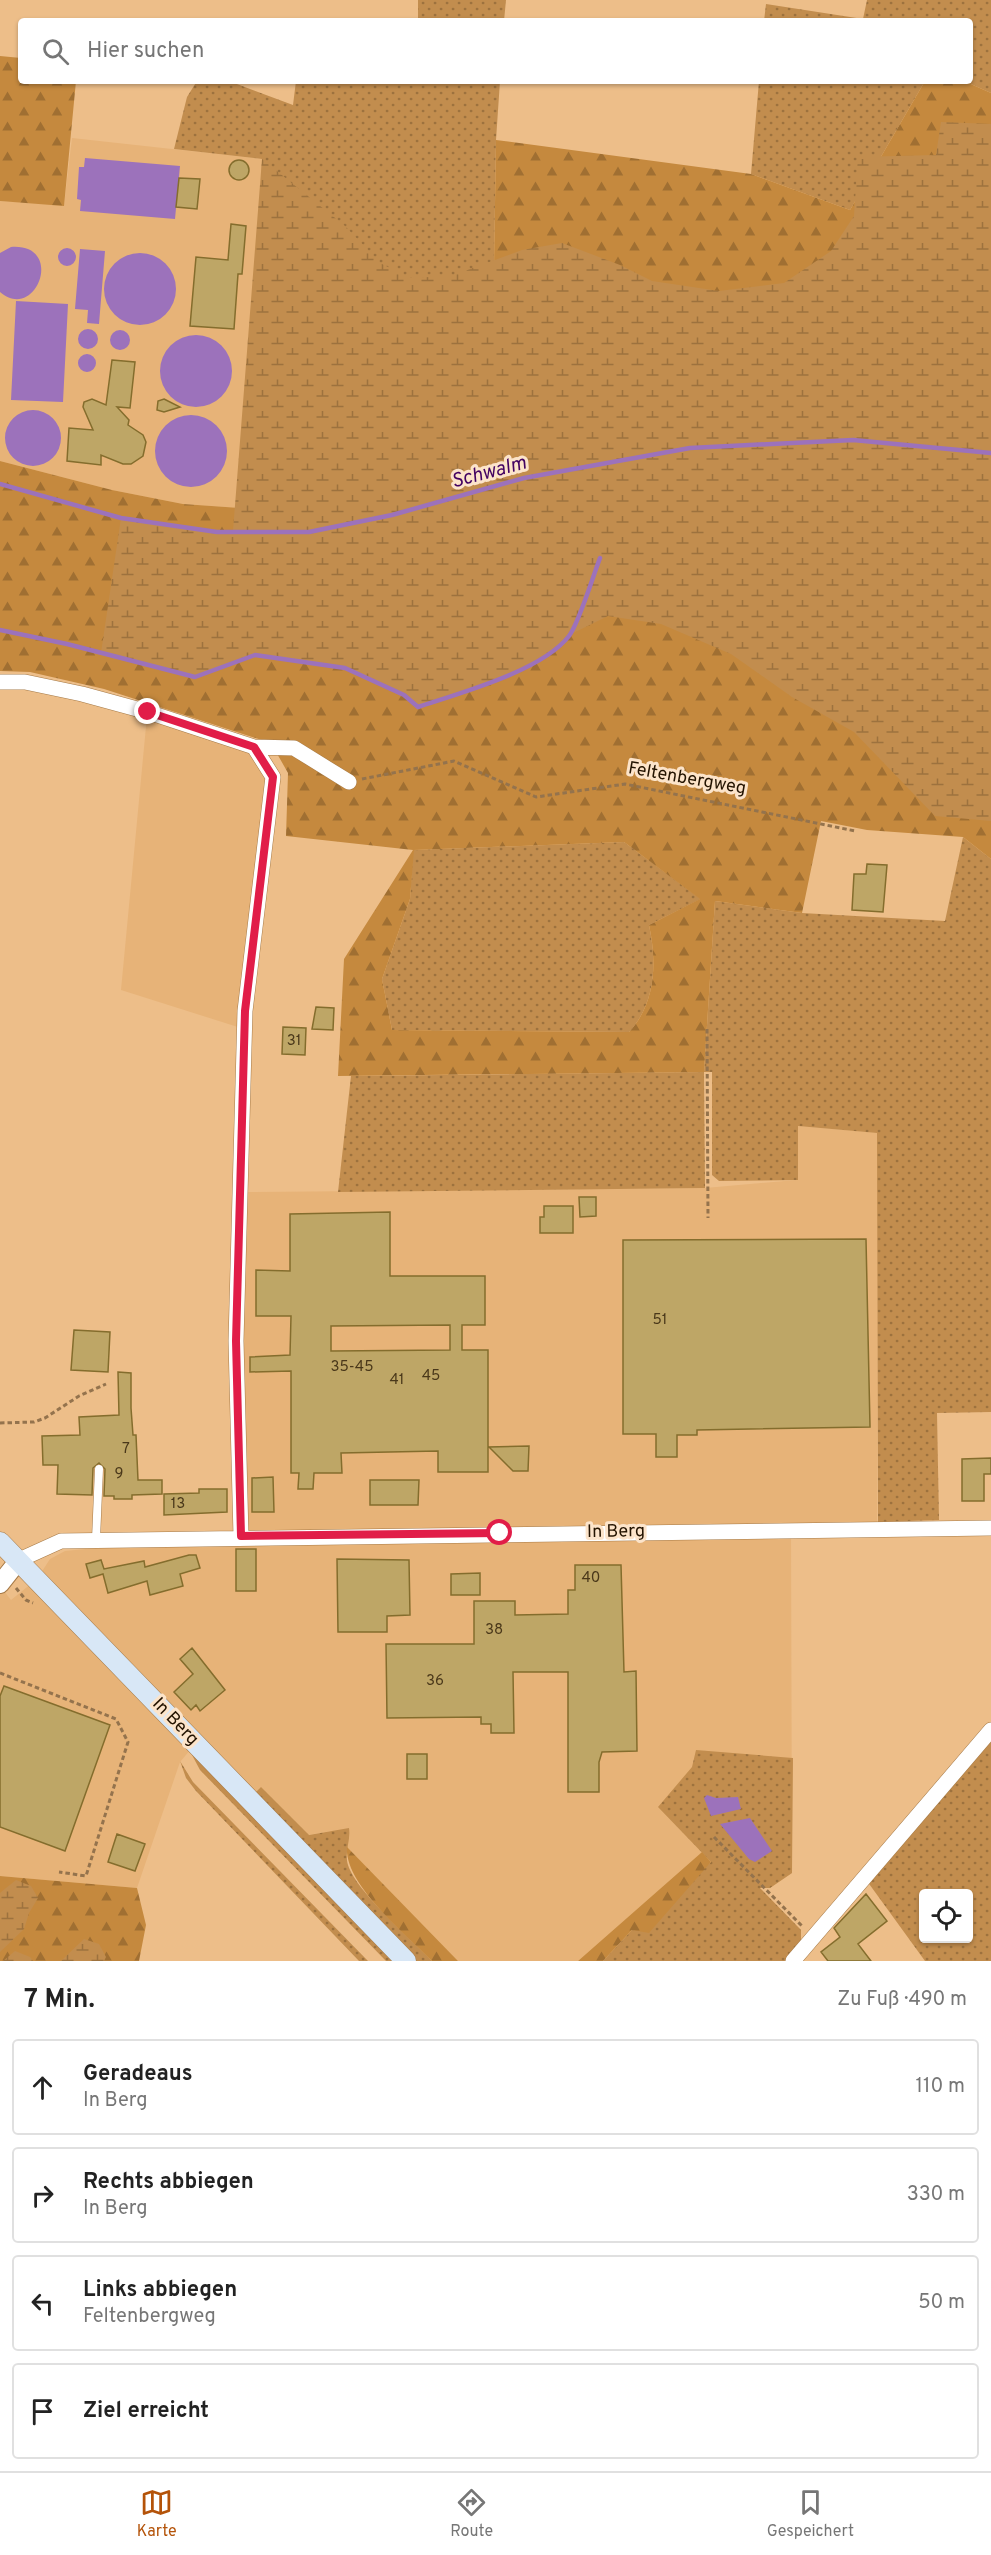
<!DOCTYPE html>
<html lang="de">
<meta charset="utf-8">
<style>
body{margin:0;font-family:Overpass,sans-serif;background:#f6f6f6;color:#222}
.controls{position:absolute;right:18px;bottom:18px;display:grid;overflow:hidden;border-radius:6px;box-shadow:0 2px 4px #0004}
.controls button{width:54px;height:54px;display:grid;place-items:center;padding:0;border:0;border-bottom:2px solid #e0e0e0;background:#fff;color:#222;font:30px sans-serif}
.stop{position:absolute;width:18px;height:18px;margin:-14px;border:4px solid #e11d48;border-radius:50%;background:#fff}
.stop.end{background:#e11d48;border-color:#fff;box-shadow:0 2px 6px #0008}
.list{margin:0;padding:0;list-style:none}
h2{display:flex;justify-content:space-between;align-items:center;height:78px;margin:0;padding:0 24px;font-size:26px}
h2 small{font-size:20px;font-weight:400;color:#767676}
.list li{display:grid;grid-template-columns:39px 1fr auto;gap:18px;align-items:center;box-sizing:border-box;height:96px;margin:0 12px 12px;padding:0 12px;border:2px solid #e0e0e0;border-radius:6px}
.list b{display:block;font-size:22px;white-space:nowrap}
.list p{margin:0;font-size:20px;white-space:nowrap;color:#767676}
.list em{font-size:20px;font-style:normal;color:#767676}
.icon{flex:none;width:33px;height:33px;fill:none;stroke:currentColor;stroke-width:2;stroke-linecap:round;stroke-linejoin:round}
.map{position:relative;flex:none;width:991px;height:1961px;overflow:hidden}
.search{position:absolute;background:#fff;box-shadow:0 2px 4px #0004;left:18px;right:18px;top:18px;height:66px;display:flex;align-items:center;gap:15px;box-sizing:border-box;padding:0 21px;border-radius:6px;color:#767676;font-size:22px}
.sheet{height:510px;background:#fff}
nav{display:flex;justify-content:space-around;align-items:center;box-sizing:border-box;height:84px;border-top:2px solid #e0e0e0;background:#fff;font-size:16px;color:#767676}
nav a{display:grid;justify-items:center;gap:3px}
nav .on{color:#b45309}
.map>svg:first-child{display:block}
.built{fill:#e7b378}
.grass{fill:url(#grass-dots);fill-rule:evenodd}
.forest{fill:url(#forest-firs);fill-rule:evenodd}
.wetland{fill:url(#wetland-marsh)}
.water{fill:#9c72bb}
.lines{fill:none;stroke-linecap:round;stroke-linejoin:round}
.stream{stroke:#9c72bb;stroke-width:4.5}
.building{fill:#bea666;stroke:#846d2d;stroke-width:1.5;fill-rule:evenodd}
.service-casing{stroke:#a67a47;stroke-width:9}
.minor-casing{stroke:#a67a47;stroke-width:16}
.tertiary-casing{stroke:#a67a47;stroke-width:20}
.secondary-casing{stroke:#a67a47;stroke-width:21}
.path{stroke:#94734d;stroke-width:3;stroke-dasharray:4.5 3;stroke-linecap:butt}
.service{stroke:#fff;stroke-width:8}
.minor{stroke:#fff;stroke-width:15}
.tertiary{stroke:#fff;stroke-width:18}
.secondary{stroke:#d8e7f6;stroke-width:20}
.route{stroke:#e11d48;stroke-width:8}
.labels{text-anchor:middle;dominant-baseline:central;stroke-width:6;stroke-linejoin:round;paint-order:stroke}
.number-label{font-size:15px;fill:#4a381a}
.street-label{font-size:18px;fill:#231300;stroke:#fce4ca}
.water-label{font-size:20px;font-style:italic;fill:#420261;stroke:#fce4ca}
</style>
<div class="map">
<svg width="991" height="1961" viewBox="0 0 991 1961">
<defs>
<pattern id="grass-dots" width="8" height="8" patternUnits="userSpaceOnUse" patternTransform="scale(1.5)"><rect width="8" height="8" fill="#c28d4e"/><path d="M2 2h.1M6 6h.1" fill="none" stroke="#9d723e" stroke-width="1.8" stroke-linecap="round"/></pattern>
<pattern id="forest-firs" width="22" height="20" patternUnits="userSpaceOnUse" patternTransform="scale(1.5)"><rect width="22" height="20" fill="#c5893e"/><path d="M5 1l3.5 6h-7zM16 11l3.5 6h-7z" fill="#a06f32"/></pattern>
<pattern id="wetland-marsh" width="20" height="14" patternUnits="userSpaceOnUse" patternTransform="scale(1.5)"><rect width="20" height="14" fill="#c28d4e"/><path d="M1 5h8M5 5V1M11 12h8M15 12V8" fill="none" stroke="#9d723e"/></pattern>
</defs>
<rect width="100%" height="100%" fill="#edbe89"/>
<path class="built" d="M 72,138 L 262,159 L 240,508 L 183,504 L 112,490 L 0,461 L 0,201 L 64,205 Z
M 147,716 L 252,750 L 271,778 L 241,1028 L 121,990 Z
M 798,1126 L 878,1133 L 877,1522 L 791,1524 L 792,1873 L 770,1888 L 741,1884 L 702,1852 L 578,1961 L 458,1961 L 331,1831 L 296,1837 L 202,1736 L 180,1762 L 137,1888 L 0,1876 L 0,1586 L 11,1600 L 37,1579 L 50,1559 L 65,1551 L 106,1547 L 244,1542 L 242,1329 L 248,1192 L 705,1188 L 797,1180 Z"/>
<path class="grass" d="M 418,0 L 506,0 L 504,21 L 394,21 L 418,18 Z
M 867,0 L 991,0 L 991,93 L 964,81 L 970,81 L 970,21 L 764,21 L 766,4 L 863,19 Z
M 197,81 L 229,81 L 293,105 L 296,81 L 500,81 L 496,140 L 493,329 L 254,381 L 262,159 L 174,149 L 187,97 Z
M 759,81 L 925,81 L 850,210 L 751,174 Z
M 963,837 L 991,859 L 991,1412 L 937,1413 L 939,1520 L 878,1522 L 877,1133 L 798,1126 L 798,1180 L 719,1181 L 712,1175 L 712,1072 L 704,1072 L 705,1188 L 338,1192 L 351,1076 L 704,1072 L 715,901 L 802,913 L 945,921 Z
M 624,842 L 701,899 L 649,925 C 657,962 656,1003 629,1032 L 392,1030 L 382,979 L 410,899 L 413,850 Z
M 991,1736 L 991,1961 L 925,1961 L 867,1881 ZM 924,1894 L 968,1894 L 968,1938 L 924,1938 Z
M 696,1750 L 793,1758 L 792,1873 L 770,1888 L 760,1888 L 801,1930 L 801,1945 L 788,1961 L 603,1961 L 632,1930 L 711,1862 L 658,1807 L 692,1767 Z
M 195,1752 L 396,1961 L 386,1961 L 200,1770 L 192,1755 Z
M 180,1761 L 193,1782 L 368,1961 L 359,1961 L 196,1791 L 186,1778 Z
M 261,1787 L 309,1835 L 349,1828 C 351,1841 344,1851 348,1865 C 356,1891 411,1939 432,1961 L 416,1961 L 255,1793 Z"/>
<path class="forest" d="M 0,56 L 21,58 L 21,81 L 76,81 L 64,206 L 0,201 Z
M 925,81 L 964,81 L 991,93 L 991,859 L 963,837 L 867,830 L 821,821 L 802,913 L 715,901 L 704,1072 L 338,1076 L 344,959 L 413,850 L 286,836 L 288,773 L 271,743 L 104,689 L 30,672 L 0,671 L 0,461 L 112,490 L 183,504 L 240,508 L 493,329 L 496,140 L 751,174 L 850,210 ZM 624,842 L 700,899 L 649,925 C 657,962 656,1003 629,1032 L 392,1030 L 382,979 L 410,899 L 414,850 Z
M 347,1847 L 458,1961 L 432,1961 C 406,1934 344,1884 347,1847 Z
M 702,1852 L 711,1862 L 649,1933 L 632,1930 L 603,1961 L 578,1961 Z
M 0,1876 L 137,1888 L 146,1925 L 139,1961 L 0,1961 Z"/>
<path class="wetland" d="M 941,122 L 991,124 L 991,821 L 935,816 L 854,732 L 792,697 L 731,654 L 661,624 L 608,616 L 569,635 L 551,652 L 505,677 L 418,707 L 404,695 L 345,668 L 255,655 L 195,677 L 101,653 L 121,518 L 217,532 L 233,531 L 262,159 L 345,226 L 380,263 L 410,278 L 451,276 L 522,250 L 562,243 L 620,265 L 652,281 L 719,291 L 784,283 L 831,251 L 854,216 L 858,157 L 936,155 Z
M 16,1880 L 31,1886 L 38,1898 L 29,1913 L 24,1929 L 0,1952 L 0,1893 Z
M 84,1939 L 99,1944 L 106,1957 L 104,1961 L 61,1961 Z
M 15,1951 L 30,1957 L 33,1961 L 3,1961 Z"/>
<path class="water" d="M 85,158 L 180,166 L 175,219 L 80,211 L 81,200 L 77,199 L 79,167 L 84,167 Z
M 11,247 C 66,243 36,323 0,292 L 0,253 Z
M58 257a9 9 0 1 1 18 0a9 9 0 1 1-18 0Z
M 80,249 L 105,251 L 99,324 L 87,323 L 88,310 L 75,309 Z
M104 289a36 36 0 1 1 72 0a36 36 0 1 1-72 0Z
M 16,301 L 68,304 L 63,402 L 11,400 Z
M78 339a10 10 0 1 1 20 0a10 10 0 1 1-20 0Z
M110 340a10 10 0 1 1 20 0a10 10 0 1 1-20 0Z
M160 371a36 36 0 1 1 72 0a36 36 0 1 1-72 0Z
M78 363a9 9 0 1 1 18 0a9 9 0 1 1-18 0Z
M5 438a28 28 0 1 1 56 0a28 28 0 1 1-56 0Z
M155 451a36 36 0 1 1 72 0a36 36 0 1 1-72 0Z
M 707,1795 L 716,1798 L 738,1797 L 741,1809 L 711,1816 L 704,1798 Z
M 750,1818 L 772,1851 L 755,1862 L 749,1859 L 720,1824 Z"/>
<g class="lines">
<path class="stream" d="M 0,484 L 121,518 L 217,532 L 309,532 L 392,515 L 524,478 L 690,448 L 853,440 L 991,453
M 0,630 L 67,644 L 195,677 L 255,655 L 345,668 L 404,695 L 418,707 C 460,693 542,671 569,636 C 579,623 593,576 600,558"/>
</g>
<path class="building" d="M229 170a10 10 0 1 1 20 0a10 10 0 1 1-20 0Z
M 179,178 L 200,179 L 197,209 L 176,207 Z
M 231,224 L 246,226 L 242,274 L 238,274 L 234,329 L 190,326 L 196,257 L 228,260 Z
M 112,360 L 135,362 L 130,408 L 117,407 L 129,420 L 128,425 L 143,435 L 146,442 L 143,456 L 131,464 L 123,464 L 101,455 L 101,465 L 67,461 L 69,428 L 93,430 L 83,407 L 84,402 L 92,399 L 106,405 Z
M 164,399 L 180,407 L 164,412 L 157,410 L 158,401 Z
M 867,864 L 887,865 L 883,912 L 852,910 L 854,874 L 866,874 Z
M 316,1007 L 334,1008 L 333,1030 L 312,1029 Z
M 283,1027 L 306,1028 L 305,1055 L 282,1054 Z
M 579,1197 L 596,1197 L 596,1216 L 580,1217 Z
M 544,1206 L 573,1206 L 573,1233 L 540,1233 L 540,1217 L 544,1217 Z
M 390,1212 L 390,1276 L 485,1276 L 485,1325 L 462,1325 L 462,1350 L 488,1350 L 488,1472 L 438,1472 L 438,1451 L 341,1453 L 342,1473 L 314,1473 L 313,1489 L 298,1489 L 299,1473 L 291,1473 L 291,1371 L 250,1372 L 250,1357 L 290,1355 L 291,1316 L 256,1316 L 256,1270 L 290,1271 L 290,1214 ZM 450,1325 L 450,1350 L 331,1351 L 331,1326 Z
M 866,1239 L 870,1427 L 697,1430 L 697,1435 L 677,1435 L 677,1457 L 656,1457 L 656,1434 L 623,1434 L 623,1240 Z
M 74,1330 L 110,1332 L 108,1372 L 71,1370 Z
M 118,1372 L 131,1373 L 131,1408 L 133,1435 L 136,1435 L 138,1480 L 162,1480 L 162,1494 L 132,1495 L 132,1499 L 114,1499 L 114,1496 L 104,1496 L 105,1469 L 99,1463 L 93,1468 L 92,1495 L 57,1494 L 58,1465 L 43,1465 L 42,1436 L 80,1435 L 79,1417 L 119,1415 Z
M 529,1446 L 528,1471 L 513,1471 L 489,1447 Z
M 991,1458 L 991,1474 L 984,1474 L 984,1501 L 962,1501 L 962,1459 Z
M 273,1477 L 274,1512 L 252,1512 L 252,1478 Z
M 370,1480 L 419,1480 L 418,1505 L 370,1505 Z
M 199,1489 L 227,1489 L 227,1512 L 164,1515 L 164,1494 L 199,1493 Z
M 236,1549 L 256,1549 L 256,1591 L 236,1591 Z
M 189,1555 L 196,1555 L 200,1568 L 180,1574 L 183,1586 L 150,1595 L 147,1581 L 108,1593 L 103,1574 L 90,1578 L 86,1564 L 101,1560 L 104,1569 L 144,1561 L 145,1567 Z
M 337,1559 L 409,1560 L 410,1615 L 387,1616 L 387,1632 L 338,1632 Z
M 575,1565 L 621,1565 L 624,1672 L 636,1671 L 637,1751 L 602,1752 L 599,1762 L 599,1792 L 568,1792 L 568,1672 L 513,1672 L 514,1733 L 491,1733 L 491,1724 L 481,1724 L 481,1717 L 387,1718 L 386,1644 L 474,1644 L 474,1601 L 515,1601 L 515,1615 L 568,1614 L 568,1590 L 575,1590 Z
M 480,1573 L 480,1595 L 451,1595 L 451,1574 Z
M 192,1648 L 225,1690 L 200,1711 L 196,1705 L 191,1710 L 174,1692 L 193,1674 L 180,1659 Z
M 4,1686 L 110,1725 L 65,1851 L 0,1827 L 0,1696 Z
M 407,1754 L 427,1754 L 427,1779 L 407,1779 Z
M 117,1834 L 145,1844 L 135,1871 L 108,1862 Z
M 866,1894 L 887,1921 L 858,1944 L 871,1961 L 828,1961 L 821,1952 L 840,1937 L 834,1928 Z"/>
<g class="lines">
<defs>
<path id="service" d="M 96,1539 L 99,1469"/>
<path id="minor" d="M 0,682 L 25,682 L 82,694 L 148,712 L 254,747 L 294,748 L 349,782
M 241,1536 L 236,1341 L 245,1011 L 273,777 L 254,747
M 19,1560 L 61,1541 L 991,1528
M 793,1961 L 991,1730"/>
<path id="tertiary" d="M 0,1584 L 19,1560"/>
<path id="secondary" d="M 0,1542 L 406,1961"/>
</defs>
<use href="#service" class="service-casing"/>
<use href="#minor" class="minor-casing"/>
<use href="#tertiary" class="tertiary-casing"/>
<use href="#secondary" class="secondary-casing"/>
<path class="path" d="M 362,779 L 454,761 L 536,797 L 625,784 L 855,831
M 707,1029 L 708,1218
M 0,1423 L 34,1422 L 45,1418 L 79,1396 L 106,1384
M 16,1588 L 26,1600 L 33,1603
M 0,1673 L 116,1719 L 128,1742 L 86,1876 L 59,1872
M 714,1837 L 803,1927"/>
<use href="#service" class="service"/>
<use href="#minor" class="minor"/>
<use href="#tertiary" class="tertiary"/>
<use href="#secondary" class="secondary"/>
</g>
<g class="lines">
<path class="route" d="M 148,712 L 254,747 L 273,777 L 245,1011 L 236,1341 L 241,1536 L 500,1533"/>
</g>
<g class="labels">
<g class="number-label">
<text x="294" y="1041">31</text>
<text x="660" y="1320">51</text>
<text x="352" y="1367">35-45</text>
<text x="431" y="1376">45</text>
<text x="397" y="1380">41</text>
<text x="126" y="1449">7</text>
<text x="119" y="1474">9</text>
<text x="178" y="1504">13</text>
<text x="591" y="1578">40</text>
<text x="494" y="1630">38</text>
<text x="435" y="1681">36</text>
</g>
<g class="street-label">
<text transform="translate(687 779) rotate(10)">Feltenbergweg</text>
<text transform="translate(616 1532) rotate(-1)">In Berg</text>
<text transform="translate(175 1722) rotate(46)">In Berg</text>
</g>
<g class="water-label">
<text transform="translate(489 473) rotate(-15)">Schwalm</text>
</g>
</g>
</svg>
<div class="controls">
<button><svg class="icon" aria-label="locate" viewBox="0 0 24 24"><circle cx="12" cy="12" r="6"/><path d="M12 2v4M12 18v4M2 12h4M18 12h4"/></svg></button>
</div>
<div class="stop" style="left:500px;top:1533px"></div>
<div class="stop end" style="left:148px;top:712px"></div>
<div class="search"><svg class="icon" aria-label="search" viewBox="0 0 24 24"><circle cx="10" cy="10" r="6"/><path d="M15 15l6 6"/></svg>Hier suchen</div>
</div>
<section class="sheet">
<h2>7 Min.<small>Zu Fuß · 490 m</small></h2>
<ul class="list">
<li><svg class="icon" aria-label="ahead" viewBox="0 0 24 24"><path d="M12 20V5M6 11l6-6 6 6"/></svg><div><b>Geradeaus</b><p>In Berg</p></div><em>110 m</em></li>
<li><svg class="icon" aria-label="right" viewBox="0 0 24 24"><path d="M7 20v-9h11M14 6l5 5-5 5"/></svg><div><b>Rechts abbiegen</b><p>In Berg</p></div><em>330 m</em></li>
<li><svg class="icon" aria-label="left" viewBox="0 0 24 24"><path d="M17 20v-9H6M10 6l-5 5 5 5"/></svg><div><b>Links abbiegen</b><p>Feltenbergweg</p></div><em>50 m</em></li>
<li><svg class="icon" aria-label="arrive" viewBox="0 0 24 24"><path d="M6 21V4h12l-3 4 3 4H6"/></svg><div><b>Ziel erreicht</b></div></li>
</ul>
</section>
<nav>
<a class="on"><svg class="icon" aria-label="map" viewBox="0 0 24 24"><path d="M3 6l6-2 6 2 6-2v14l-6 2-6-2-6 2zM9 4v14M15 6v14"/></svg>Karte</a>
<a><svg class="icon" aria-label="directions" viewBox="0 0 24 24"><path d="M12 3l9 9-9 9-9-9zM9 14v-3h6M13 9l2 2-2 2"/></svg>Route</a>
<a><svg class="icon" aria-label="saved" viewBox="0 0 24 24"><path d="M7 4h10v16l-5-4-5 4z"/></svg>Gespeichert</a>
</nav>
